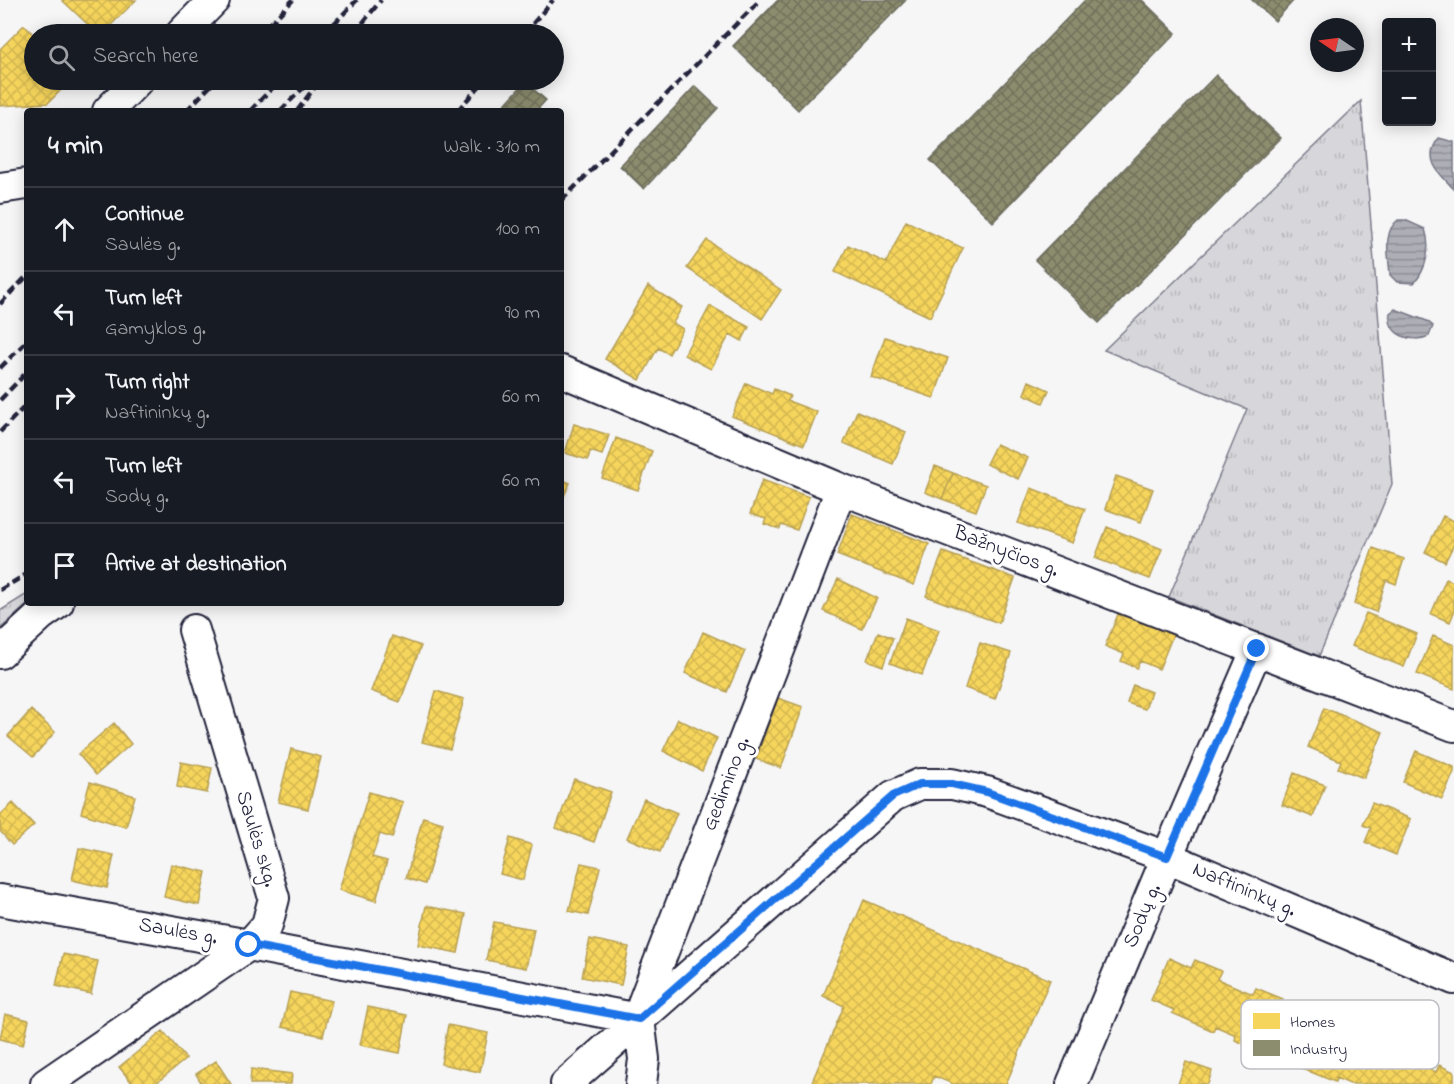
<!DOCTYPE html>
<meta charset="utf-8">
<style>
body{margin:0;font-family:"Indie Flower",sans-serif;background:#20242c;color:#f1f3f6}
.controls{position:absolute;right:18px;top:18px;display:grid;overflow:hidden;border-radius:6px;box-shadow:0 3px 15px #0003}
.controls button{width:54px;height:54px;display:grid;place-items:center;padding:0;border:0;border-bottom:2px solid #363941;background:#171b24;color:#f1f3f6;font:30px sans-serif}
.compass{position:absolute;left:1310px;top:18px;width:54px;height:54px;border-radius:50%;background:#171b24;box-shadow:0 3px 15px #0003;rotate:283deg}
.stop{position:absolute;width:18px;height:18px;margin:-14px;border:4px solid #1a73e8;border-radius:50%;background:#fff}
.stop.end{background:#1a73e8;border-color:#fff;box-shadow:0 2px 6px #0008}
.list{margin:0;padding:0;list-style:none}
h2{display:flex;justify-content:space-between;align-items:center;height:78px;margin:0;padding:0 24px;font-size:26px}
h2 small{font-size:20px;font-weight:400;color:#9ea1a6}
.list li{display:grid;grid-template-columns:39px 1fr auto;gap:18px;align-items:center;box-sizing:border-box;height:84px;padding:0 24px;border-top:2px solid #363941}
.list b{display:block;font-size:22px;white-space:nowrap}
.list p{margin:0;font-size:20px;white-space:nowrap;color:#9ea1a6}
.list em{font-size:20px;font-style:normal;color:#9ea1a6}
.icon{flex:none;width:33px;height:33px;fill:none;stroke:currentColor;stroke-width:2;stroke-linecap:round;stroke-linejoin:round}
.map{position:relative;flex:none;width:1454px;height:1084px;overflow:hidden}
.search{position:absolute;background:#171b24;box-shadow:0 3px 15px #0003;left:24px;top:24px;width:540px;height:66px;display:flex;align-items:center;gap:15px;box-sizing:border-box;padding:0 21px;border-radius:33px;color:#9ea1a6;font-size:22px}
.panel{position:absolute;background:#171b24;box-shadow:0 3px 15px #0003;left:24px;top:108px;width:540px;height:498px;border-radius:6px}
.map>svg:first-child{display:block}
.grass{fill:url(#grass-tufts);stroke:#7c7c8b;stroke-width:1.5}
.water{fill:url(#water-rules);stroke:#767685;stroke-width:1.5}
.homes{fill:url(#homes-cross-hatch);stroke:#b69f52;stroke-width:1.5}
.industry{fill:url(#industry-cross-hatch);stroke:#6c6c5f;stroke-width:1.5}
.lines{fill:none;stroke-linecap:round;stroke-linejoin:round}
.minor-casing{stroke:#22223b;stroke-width:34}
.minor{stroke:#fff;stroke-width:30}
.rail{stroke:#22223b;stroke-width:4.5;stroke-dasharray:9 4.5;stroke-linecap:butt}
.route{stroke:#1a73e8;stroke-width:8}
.labels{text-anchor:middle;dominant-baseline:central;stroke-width:6;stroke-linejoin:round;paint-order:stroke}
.street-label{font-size:21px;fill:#22223b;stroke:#fff}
.key{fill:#fff;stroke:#bdbdc4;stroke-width:1.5}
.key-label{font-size:16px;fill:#22223b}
</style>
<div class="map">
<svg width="1454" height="1084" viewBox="0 0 1454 1084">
<defs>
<pattern id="grass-tufts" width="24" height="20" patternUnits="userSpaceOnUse" patternTransform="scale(1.5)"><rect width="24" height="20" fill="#d7d7db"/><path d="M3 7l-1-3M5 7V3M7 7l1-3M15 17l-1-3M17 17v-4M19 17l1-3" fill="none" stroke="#b8b8bd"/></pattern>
<pattern id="water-rules" width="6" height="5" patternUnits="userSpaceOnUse" patternTransform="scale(1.5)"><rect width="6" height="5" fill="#aeaeb7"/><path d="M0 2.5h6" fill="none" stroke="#8d8d96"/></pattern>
<pattern id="homes-cross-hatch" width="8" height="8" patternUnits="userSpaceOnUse" patternTransform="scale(1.5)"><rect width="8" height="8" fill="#f6d55c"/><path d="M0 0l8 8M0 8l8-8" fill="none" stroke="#d3b751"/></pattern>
<pattern id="industry-cross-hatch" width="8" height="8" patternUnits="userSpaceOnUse" patternTransform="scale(1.5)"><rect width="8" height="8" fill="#8c8c6e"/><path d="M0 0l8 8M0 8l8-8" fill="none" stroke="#72725c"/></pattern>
</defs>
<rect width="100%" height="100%" fill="#f6f6f7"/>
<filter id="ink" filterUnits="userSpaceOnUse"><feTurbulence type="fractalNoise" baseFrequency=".0167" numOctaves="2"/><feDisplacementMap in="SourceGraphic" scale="12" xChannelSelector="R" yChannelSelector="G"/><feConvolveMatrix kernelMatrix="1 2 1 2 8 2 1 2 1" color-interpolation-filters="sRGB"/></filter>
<g filter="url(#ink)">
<path class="grass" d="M 1361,101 L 1392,484 L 1319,656 L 1169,597 L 1247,409 L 1104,350 Z
M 27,594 L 27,603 L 29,603 L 0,629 L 0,611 Z"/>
<path class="water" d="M 1439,138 L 1454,142 L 1454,189 C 1439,174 1422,159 1439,138 Z
M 1398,220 L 1405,220 L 1425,229 C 1431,247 1427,269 1414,283 L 1397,282 L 1390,275 C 1389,257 1382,232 1398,220 Z
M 1395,309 L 1427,321 L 1433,326 L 1429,336 C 1413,344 1386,335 1390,313 Z"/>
<path class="homes" d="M 62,0 L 136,0 L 102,34 L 98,34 Z
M 24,25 L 34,35 L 34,80 L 71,80 L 48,103 L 0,106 L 0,49 Z
M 906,221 L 963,248 L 930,317 L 835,272 L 848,245 L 886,263 Z
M 707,240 L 781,290 L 762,319 L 687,268 Z
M 648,286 L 682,307 L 673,323 L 683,329 L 669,354 L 658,348 L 640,380 L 605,359 Z
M 710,306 L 749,327 L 742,341 L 730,334 L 711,369 L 684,355 Z
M 885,337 L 948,358 L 934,398 L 871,377 Z
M 1029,381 L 1049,390 L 1043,403 L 1024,394 Z
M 746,383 L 772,394 L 774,389 L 790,396 L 788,401 L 817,412 L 804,445 L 732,416 Z
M 857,411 L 906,432 L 893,464 L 844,443 Z
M 574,424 L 609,435 L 602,455 L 590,451 L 588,460 L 565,453 Z
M 616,438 L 652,451 L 638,490 L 602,478 Z
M 996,444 L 1028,458 L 1018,479 L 986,464 Z
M 935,466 L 953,473 L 942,499 L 925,492 Z
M 953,473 L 986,485 L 976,511 L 942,499 Z
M 1116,476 L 1153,489 L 1141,522 L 1105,509 Z
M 561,479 L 570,483 L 561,503 Z
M 762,480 L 809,497 L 797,530 L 781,525 L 780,529 L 764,524 L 766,519 L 750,514 Z
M 1031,488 L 1085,509 L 1072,543 L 1018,523 Z
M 852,514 L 929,544 L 914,585 L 837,555 Z
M 1443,516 L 1454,521 L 1454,544 L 1445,562 L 1425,552 Z
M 1107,527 L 1162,549 L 1150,579 L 1095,558 Z
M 1373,548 L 1404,559 L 1396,584 L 1386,580 L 1376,612 L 1354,604 Z
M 943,552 L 1015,578 L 999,623 L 926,596 Z
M 838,579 L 877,598 L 862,629 L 823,611 Z
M 1446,579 L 1454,582 L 1454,612 L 1450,622 L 1431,614 Z
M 1119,612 L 1173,635 L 1159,669 L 1140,661 L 1137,668 L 1121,661 L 1124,654 L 1105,646 Z
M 1366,613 L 1417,634 L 1404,667 L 1352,646 Z
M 906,618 L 939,630 L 922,675 L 890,663 Z
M 703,632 L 745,651 L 727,692 L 685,673 Z
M 878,632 L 893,638 L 883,666 L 867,660 Z
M 392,636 L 421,646 L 400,702 L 371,691 Z
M 1433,636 L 1454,645 L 1454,689 L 1417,674 Z
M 980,643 L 1011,653 L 995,699 L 965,688 Z
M 1133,685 L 1151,692 L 1145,709 L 1127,703 Z
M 436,691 L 464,699 L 450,749 L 422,742 Z
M 778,698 L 803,707 L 781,768 L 756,759 Z
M 1324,708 L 1383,732 L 1364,778 L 1338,768 L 1341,761 L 1308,747 Z
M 31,710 L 55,732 L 33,757 L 8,736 Z
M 678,719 L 717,738 L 702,771 L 663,751 Z
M 114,723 L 131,744 L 96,775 L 78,754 Z
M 291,749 L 321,757 L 308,809 L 278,802 Z
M 1416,751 L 1454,767 L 1454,772 L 1442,799 L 1403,782 Z
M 181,762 L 212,768 L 207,793 L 177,787 Z
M 1294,773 L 1325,785 L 1313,817 L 1282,805 Z
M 574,779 L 611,792 L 594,842 L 556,828 Z
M 90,782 L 135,796 L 126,827 L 81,813 Z
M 369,792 L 403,802 L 392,838 L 380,834 L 372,857 L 387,861 L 376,901 L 339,890 Z
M 644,799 L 677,813 L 660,852 L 627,838 Z
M 13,803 L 34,825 L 12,845 L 0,831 L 0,815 Z
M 1372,803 L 1411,819 L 1396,855 L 1365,842 L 1371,828 L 1363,825 Z
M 423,817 L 443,823 L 425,884 L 406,878 Z
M 510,838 L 532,845 L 523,880 L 500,874 Z
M 79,848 L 114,855 L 107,888 L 72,880 Z
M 581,863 L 600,867 L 588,915 L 569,911 Z
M 171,864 L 206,872 L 199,905 L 164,897 Z
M 864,900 L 1050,980 L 1006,1084 L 953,1084 L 934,1076 L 931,1084 L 811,1084 L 844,1006 L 823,996 Z
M 426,906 L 466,914 L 458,953 L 418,945 Z
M 494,922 L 534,929 L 526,968 L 486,960 Z
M 590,939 L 629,947 L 621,985 L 582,977 Z
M 63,954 L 98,961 L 91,994 L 56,986 Z
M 1169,958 L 1191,968 L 1195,960 L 1221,971 L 1217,979 L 1253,994 L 1256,988 L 1283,999 L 1280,1006 L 1314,1020 L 1317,1012 L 1345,1024 L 1342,1032 L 1375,1046 L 1379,1038 L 1407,1050 L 1404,1058 L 1436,1072 L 1439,1065 L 1454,1072 L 1454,1084 L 1350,1084 L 1336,1078 L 1335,1082 L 1294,1065 L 1296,1061 L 1275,1052 L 1273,1056 L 1235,1040 L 1236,1035 L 1215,1026 L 1213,1031 L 1172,1013 L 1174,1010 L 1151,1000 Z
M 290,992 L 332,1001 L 323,1036 L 282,1027 Z
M 368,1007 L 407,1015 L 400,1053 L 360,1045 Z
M 5,1014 L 29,1020 L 23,1045 L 0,1039 Z
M 448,1025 L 488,1033 L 480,1072 L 441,1064 Z
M 163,1031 L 186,1059 L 155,1084 L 133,1084 L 119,1067 Z
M 216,1061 L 231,1084 L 202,1084 L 196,1074 Z
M 1186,1062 L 1212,1071 L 1208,1084 L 1178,1084 Z
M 251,1069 L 292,1074 L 291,1084 L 250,1084 Z"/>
<path class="industry" d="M 778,0 L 906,0 L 798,110 L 733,46 Z
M 1085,0 L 1142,0 L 1176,33 L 993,222 L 930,160 Z
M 1252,0 L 1294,0 L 1275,21 Z
M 1216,75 L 1281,138 L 1099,323 L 1035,260 Z
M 525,82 L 546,100 L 536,111 L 499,111 Z
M 695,86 L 718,108 L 644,189 L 620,166 Z"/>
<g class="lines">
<defs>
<path id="minor" d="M 181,34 L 214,0
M 108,111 L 138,80
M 0,188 L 27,184
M 561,371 L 841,489 L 1454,726
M 0,653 L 41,615 L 58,603
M 0,900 L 249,945 L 639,1019
M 46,1084 L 249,945 L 267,925 L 274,898 L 194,630
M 566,1084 L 893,796 L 920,784 L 952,784 L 987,792 L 1167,857 L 1454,979
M 641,1084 L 644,1059 L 639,1019 L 644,1001 L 841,489
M 1072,1084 L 1167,857 L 1257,649"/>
</defs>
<use href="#minor" class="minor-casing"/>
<use href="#minor" class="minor"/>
<path class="rail" d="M 260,34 L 293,0
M 324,34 L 357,0
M 354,34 L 381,0
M 524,34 L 553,0
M 186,111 L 216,80
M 250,111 L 280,80
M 280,111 L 311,80
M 297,111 L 320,80
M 457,111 L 485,80
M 561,201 L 760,0
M 0,304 L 27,276
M 0,368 L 27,341
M 0,400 L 27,372
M 0,432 L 27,404
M 0,590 L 27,574"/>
</g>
</g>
<g class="lines" filter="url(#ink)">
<path class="route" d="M 249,945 L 639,1019 L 893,796 L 920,784 L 952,784 L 987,792 L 1167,857 L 1257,649"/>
</g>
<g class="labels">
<g class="street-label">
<text transform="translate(1006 552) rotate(21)">Bažnyčios g.</text>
<text transform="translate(727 784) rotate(-69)">Gedimino g.</text>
<text transform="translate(256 839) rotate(73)">Saulės skg.</text>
<text transform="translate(1244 890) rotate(23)">Naftininkų g.</text>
<text transform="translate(1143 916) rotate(-67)">Sodų g.</text>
<text transform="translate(178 932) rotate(10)">Saulės g.</text>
</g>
</g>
<rect x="1241" y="1000" width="198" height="69" rx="9" class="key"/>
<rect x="1253" y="1013" width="27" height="16" fill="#f6d55c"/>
<rect x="1253" y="1040" width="27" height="16" fill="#8c8c6e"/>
<g class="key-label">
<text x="1290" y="1027">Homes</text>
<text x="1290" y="1054">Industry</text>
</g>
</svg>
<div class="controls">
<button>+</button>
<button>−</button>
</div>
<svg class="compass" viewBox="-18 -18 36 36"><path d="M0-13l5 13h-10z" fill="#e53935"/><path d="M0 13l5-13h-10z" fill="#9ea1a6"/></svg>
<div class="stop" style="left:249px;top:945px"></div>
<div class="stop end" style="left:1257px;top:649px"></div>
<div class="search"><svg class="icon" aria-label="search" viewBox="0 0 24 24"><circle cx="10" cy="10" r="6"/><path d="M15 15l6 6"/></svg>Search here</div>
<section class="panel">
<h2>4 min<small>Walk · 310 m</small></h2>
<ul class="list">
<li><svg class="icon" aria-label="ahead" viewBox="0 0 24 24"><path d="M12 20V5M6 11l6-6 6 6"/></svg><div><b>Continue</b><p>Saulės g.</p></div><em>100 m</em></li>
<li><svg class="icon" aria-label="left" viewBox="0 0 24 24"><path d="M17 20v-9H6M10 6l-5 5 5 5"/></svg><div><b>Turn left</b><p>Gamyklos g.</p></div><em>90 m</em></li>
<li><svg class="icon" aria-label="right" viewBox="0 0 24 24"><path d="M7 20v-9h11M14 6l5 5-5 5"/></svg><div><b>Turn right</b><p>Naftininkų g.</p></div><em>60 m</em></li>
<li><svg class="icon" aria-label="left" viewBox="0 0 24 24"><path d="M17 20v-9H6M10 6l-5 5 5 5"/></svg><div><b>Turn left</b><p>Sodų g.</p></div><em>60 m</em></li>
<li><svg class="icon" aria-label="arrive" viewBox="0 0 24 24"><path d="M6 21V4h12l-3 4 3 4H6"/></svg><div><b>Arrive at destination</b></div></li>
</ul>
</section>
</div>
